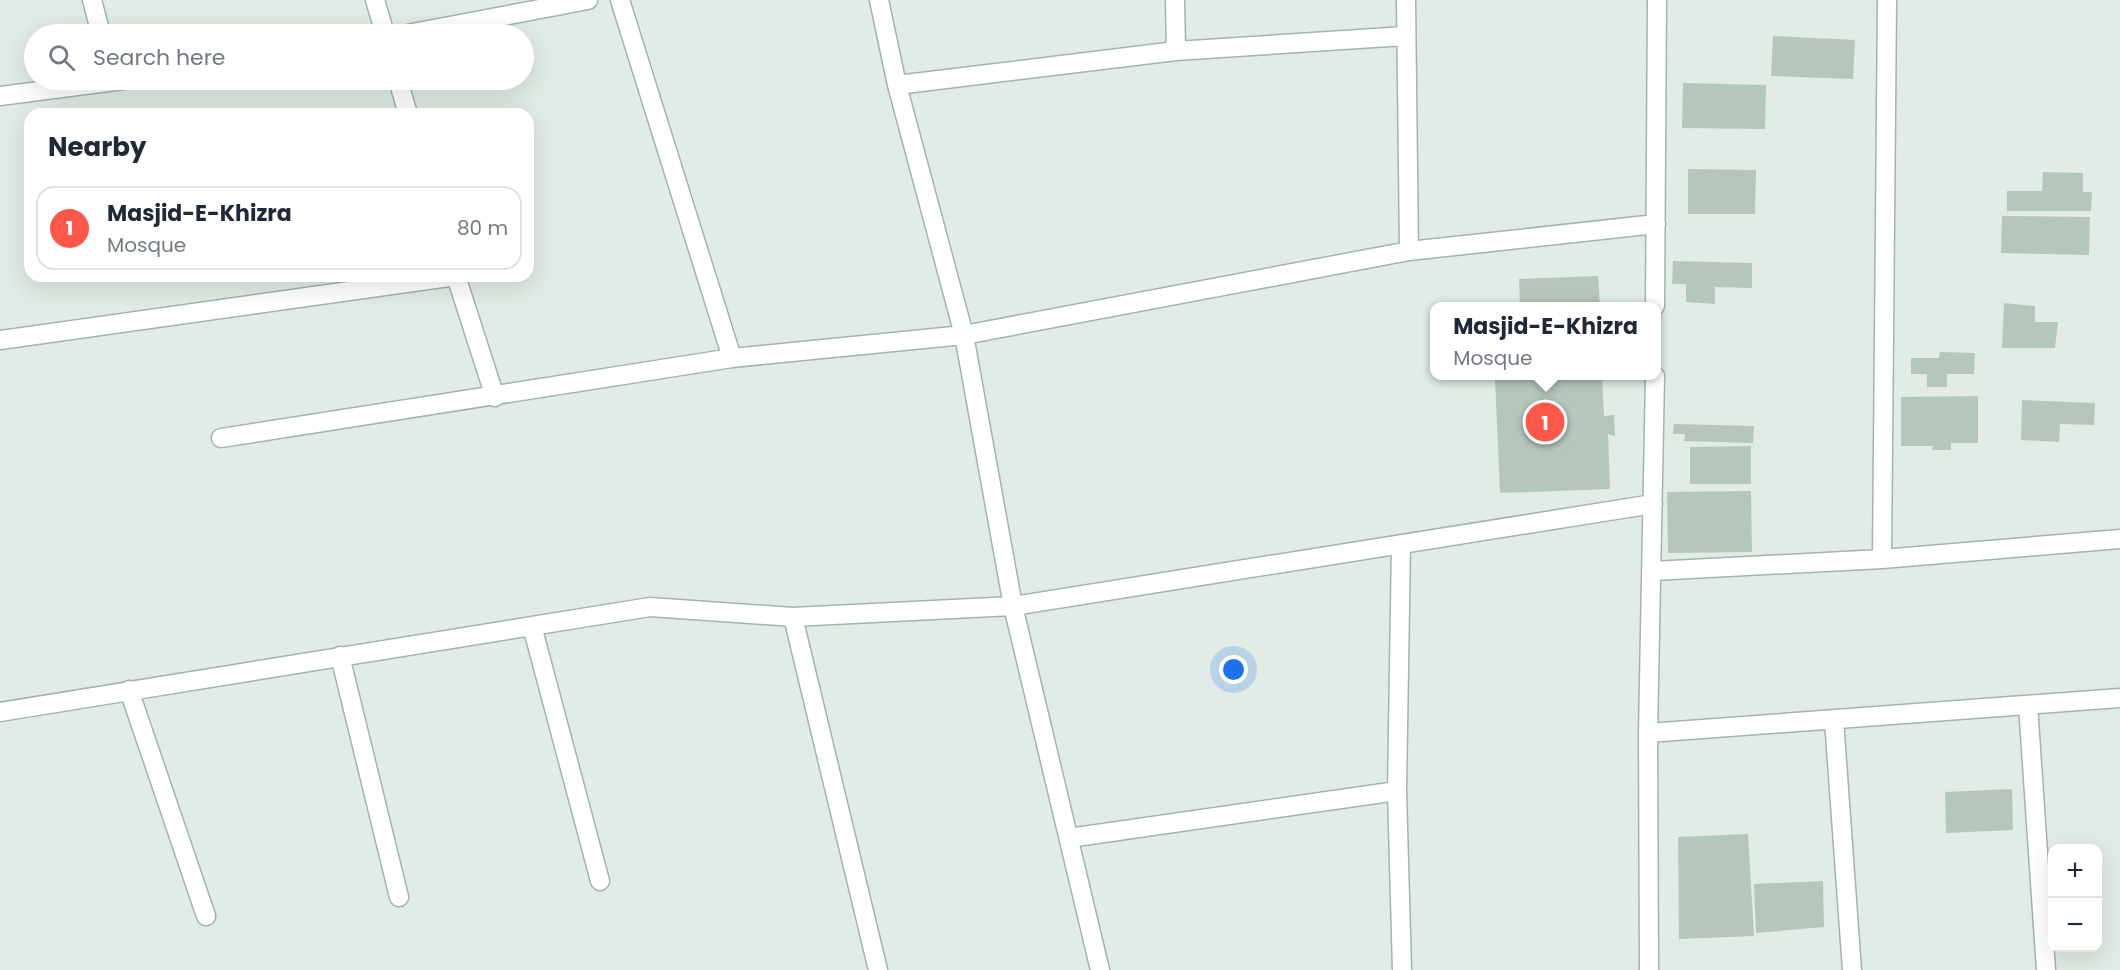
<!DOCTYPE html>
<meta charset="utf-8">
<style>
body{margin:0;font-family:Poppins,sans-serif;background:#f2f2f3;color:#1f2937}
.controls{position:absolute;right:18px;bottom:18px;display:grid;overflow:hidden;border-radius:12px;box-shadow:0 6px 24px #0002}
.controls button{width:54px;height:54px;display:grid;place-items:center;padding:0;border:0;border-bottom:2px solid #e0e1e3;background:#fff;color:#1f2937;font:30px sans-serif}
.you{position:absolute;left:1234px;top:670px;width:21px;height:21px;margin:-15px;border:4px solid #fff;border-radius:50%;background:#1a73e8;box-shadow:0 0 0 9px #1a73e833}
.badge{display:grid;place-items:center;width:39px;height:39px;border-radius:50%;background:#ff584b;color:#fff;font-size:20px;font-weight:700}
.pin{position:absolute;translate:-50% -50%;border:3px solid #fff;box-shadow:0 2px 6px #0006}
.popup{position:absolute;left:1430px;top:302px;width:231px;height:78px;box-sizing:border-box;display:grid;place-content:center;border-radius:12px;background:#fff;filter:drop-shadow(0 2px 4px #0005);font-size:20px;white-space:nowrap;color:#747a83}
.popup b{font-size:22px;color:#1f2937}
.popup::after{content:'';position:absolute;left:50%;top:100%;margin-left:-12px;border:12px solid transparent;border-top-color:#fff}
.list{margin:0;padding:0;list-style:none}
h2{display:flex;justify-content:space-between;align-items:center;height:78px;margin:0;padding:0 24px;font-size:26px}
h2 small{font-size:20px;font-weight:400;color:#747a83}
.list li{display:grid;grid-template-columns:39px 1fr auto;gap:18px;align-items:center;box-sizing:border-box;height:84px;margin:0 12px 12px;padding:0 12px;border:2px solid #e0e1e3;border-radius:18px}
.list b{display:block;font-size:22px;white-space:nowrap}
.list p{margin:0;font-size:20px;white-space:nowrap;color:#747a83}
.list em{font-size:20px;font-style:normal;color:#747a83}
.icon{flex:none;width:33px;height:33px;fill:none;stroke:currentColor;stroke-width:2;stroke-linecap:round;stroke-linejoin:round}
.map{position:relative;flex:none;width:2120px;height:970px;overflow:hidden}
.search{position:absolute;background:#fff;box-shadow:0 6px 24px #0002;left:24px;top:24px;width:510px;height:66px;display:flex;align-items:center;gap:15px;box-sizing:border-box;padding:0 21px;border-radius:33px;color:#747a83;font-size:22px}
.panel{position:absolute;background:#fff;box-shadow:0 6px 24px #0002;left:24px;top:108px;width:510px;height:174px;border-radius:18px}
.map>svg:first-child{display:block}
.building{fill:#b5c7bd}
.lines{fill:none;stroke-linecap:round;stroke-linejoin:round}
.minor-casing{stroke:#a2b5ab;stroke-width:21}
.minor{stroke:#fff;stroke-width:18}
</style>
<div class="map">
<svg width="2120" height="970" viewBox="0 0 2120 970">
<rect width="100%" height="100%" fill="#e0ece5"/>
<path class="building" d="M 1773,36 L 1855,40 L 1853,79 L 1771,76 Z
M 1683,83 L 1766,85 L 1765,129 L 1682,128 Z
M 1688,169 L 1756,170 L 1755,214 L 1688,214 Z
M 2043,172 L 2083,173 L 2083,192 L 2092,192 L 2091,211 L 2007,211 L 2007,191 L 2042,191 Z
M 2002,216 L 2090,217 L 2089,255 L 2001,253 Z
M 1673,261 L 1752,263 L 1752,288 L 1715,287 L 1715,304 L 1686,302 L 1686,284 L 1672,284 Z
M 1598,276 L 1600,306 L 1520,306 L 1519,279 Z
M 2004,303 L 2035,306 L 2035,322 L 2058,322 L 2055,348 L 2002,348 Z
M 1940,352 L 1975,353 L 1974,374 L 1947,374 L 1947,387 L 1927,387 L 1927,374 L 1911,374 L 1911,358 L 1939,358 Z
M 1569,376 L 1602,376 L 1604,416 L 1614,415 L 1615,436 L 1608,434 L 1610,489 L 1500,493 L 1495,380 L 1569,378 Z
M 1978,396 L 1978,443 L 1951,443 L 1951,450 L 1932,450 L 1933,446 L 1901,446 L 1901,397 Z
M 2022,400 L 2095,403 L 2094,425 L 2060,424 L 2059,442 L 2021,440 Z
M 1674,424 L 1754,426 L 1753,443 L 1684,441 L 1685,434 L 1673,434 Z
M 1751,446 L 1751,484 L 1690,484 L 1690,447 Z
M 1751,491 L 1752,552 L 1668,553 L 1667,492 Z
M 2012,789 L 2013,830 L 1946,833 L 1945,792 Z
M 1748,834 L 1754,936 L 1679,939 L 1678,837 Z
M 1823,881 L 1824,927 L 1756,933 L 1754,884 Z"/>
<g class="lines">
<defs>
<path id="minor" d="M 92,0 L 101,34
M 375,0 L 385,34
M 620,0 L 732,358
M 879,0 L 897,85 L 964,335 L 1013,606 L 1100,970
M 1175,0 L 1176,51
M 1406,0 L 1409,251
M 407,34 L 588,0
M 398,80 L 408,114
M 897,85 L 1176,51 L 1405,36
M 0,96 L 123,80
M 456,276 L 495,397
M 1655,306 L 1657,0
M 0,340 L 456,276
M 221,438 L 732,358 L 964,335 L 1409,251 L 1656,224
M 1401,544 L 1397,791 L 1402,970
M 1882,559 L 1887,0
M 1653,571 L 1882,559 L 2120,539
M 793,617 L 878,970
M 532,626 L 600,881
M 340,656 L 399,897
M 129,690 L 206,916
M 2028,705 L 2046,970
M 0,712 L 650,607 L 793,617 L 1013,606 L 1653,504
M 1834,720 L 1852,970
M 1648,733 L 2120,698
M 1069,838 L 1397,791
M 1649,970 L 1648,733 L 1655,376"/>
</defs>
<use href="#minor" class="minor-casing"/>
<use href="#minor" class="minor"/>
</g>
</svg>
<div class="controls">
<button>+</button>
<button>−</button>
</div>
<div class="you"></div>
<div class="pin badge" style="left:1545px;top:422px">1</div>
<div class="popup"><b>Masjid-E-Khizra</b>Mosque</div>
<div class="search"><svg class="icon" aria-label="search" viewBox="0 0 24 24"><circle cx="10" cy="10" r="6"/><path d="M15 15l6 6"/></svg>Search here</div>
<section class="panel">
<h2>Nearby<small></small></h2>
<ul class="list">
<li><span class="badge">1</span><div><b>Masjid-E-Khizra</b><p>Mosque</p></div><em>80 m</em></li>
</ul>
</section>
</div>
